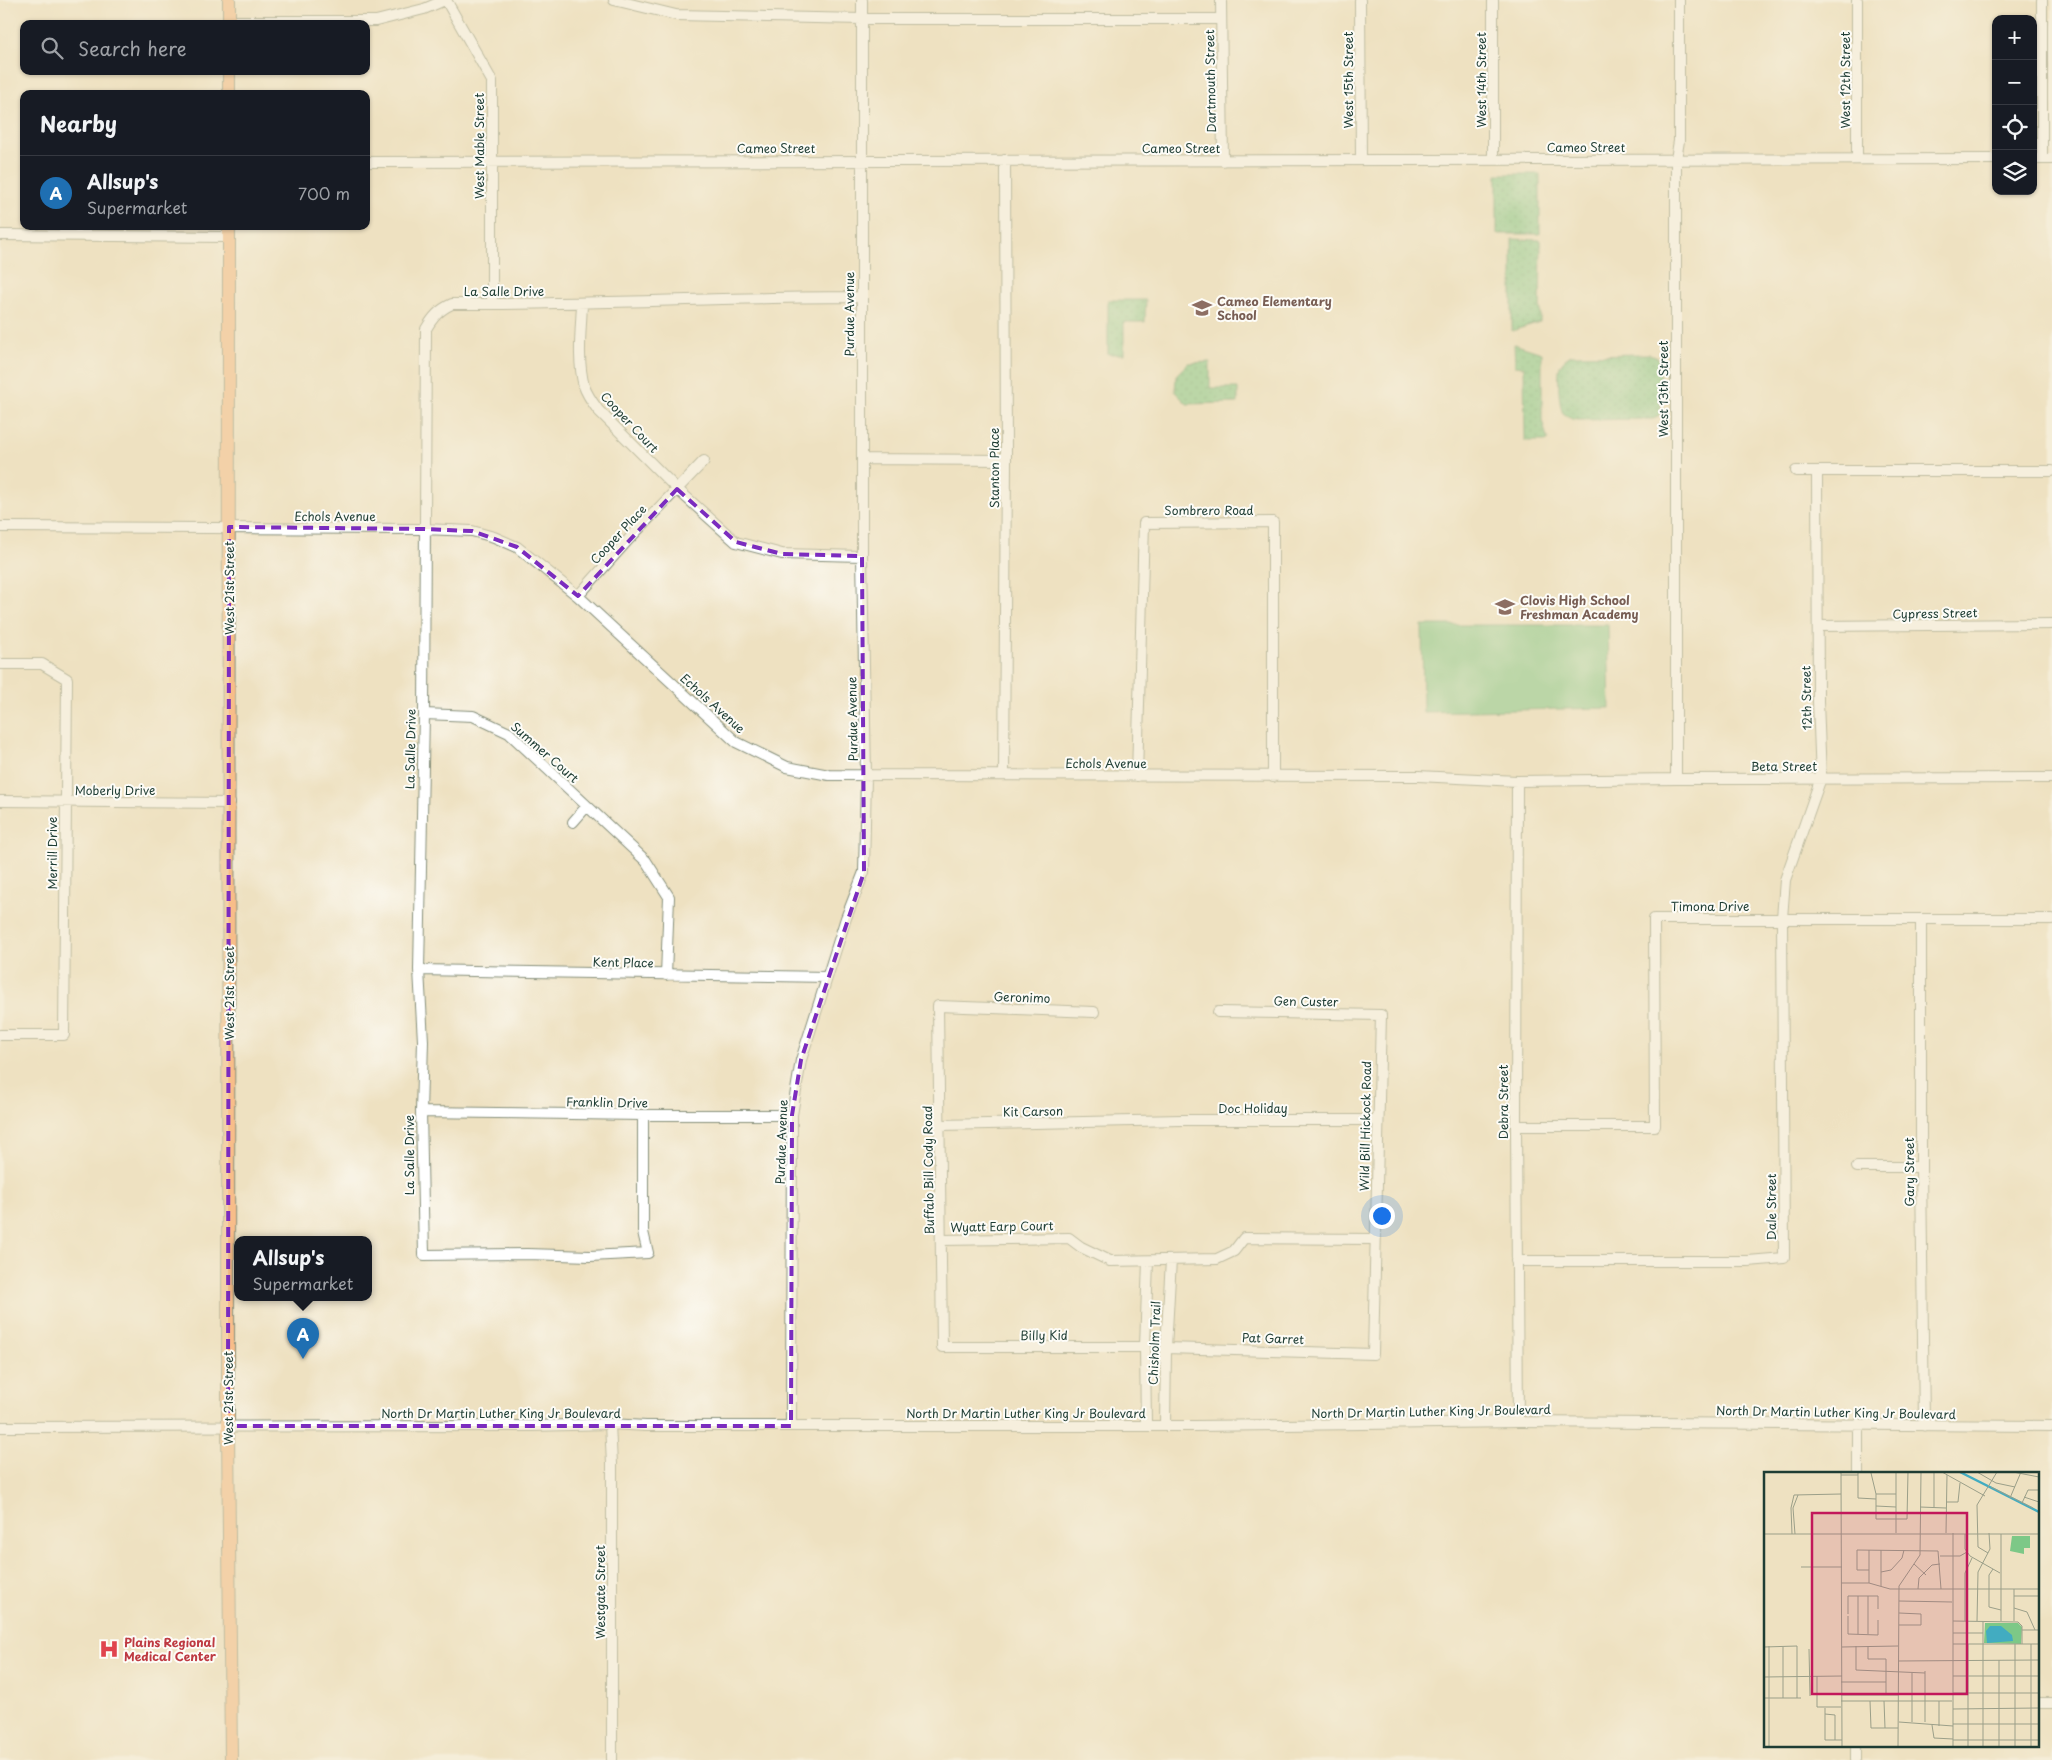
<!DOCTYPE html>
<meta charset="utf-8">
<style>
body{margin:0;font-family:"Playpen Sans",sans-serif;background:#242831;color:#f1f3f6}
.controls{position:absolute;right:15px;top:15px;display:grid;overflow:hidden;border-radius:10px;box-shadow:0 1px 4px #0004}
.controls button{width:45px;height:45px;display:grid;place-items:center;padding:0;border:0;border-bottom:1px solid #363941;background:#171b24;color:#f1f3f6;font:25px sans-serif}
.you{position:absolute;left:1381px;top:1215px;width:18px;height:18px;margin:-12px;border:4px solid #fff;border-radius:50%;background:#1a73e8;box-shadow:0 0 0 8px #1a73e833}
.badge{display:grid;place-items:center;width:32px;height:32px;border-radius:50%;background:#1f6fb2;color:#fff;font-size:16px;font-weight:700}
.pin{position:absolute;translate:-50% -41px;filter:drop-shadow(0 1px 2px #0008)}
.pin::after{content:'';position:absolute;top:26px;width:18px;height:15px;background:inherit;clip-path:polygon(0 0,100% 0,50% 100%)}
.popup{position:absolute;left:234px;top:1236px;width:138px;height:65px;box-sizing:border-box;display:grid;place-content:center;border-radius:10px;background:#171b24;filter:drop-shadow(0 1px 4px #0005);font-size:16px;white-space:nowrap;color:#9ea1a6}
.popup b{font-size:19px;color:#f1f3f6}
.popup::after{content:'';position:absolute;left:50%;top:100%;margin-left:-10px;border:10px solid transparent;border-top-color:#171b24}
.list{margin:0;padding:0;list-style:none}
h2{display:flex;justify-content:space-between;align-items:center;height:65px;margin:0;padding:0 20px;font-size:21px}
h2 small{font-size:16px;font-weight:400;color:#9ea1a6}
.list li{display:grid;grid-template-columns:32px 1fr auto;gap:15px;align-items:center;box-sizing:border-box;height:75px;padding:0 20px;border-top:1px solid #363941}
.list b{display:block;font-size:19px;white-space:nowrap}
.list p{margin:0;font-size:16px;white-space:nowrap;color:#9ea1a6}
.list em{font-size:16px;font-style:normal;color:#9ea1a6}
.icon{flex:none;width:28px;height:28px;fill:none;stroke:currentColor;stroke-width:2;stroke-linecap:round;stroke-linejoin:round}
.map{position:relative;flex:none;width:2052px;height:1760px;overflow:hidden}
.search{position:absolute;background:#171b24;box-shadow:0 1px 4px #0004;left:20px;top:20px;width:350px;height:55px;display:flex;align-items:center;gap:12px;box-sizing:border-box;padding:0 18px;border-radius:10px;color:#9ea1a6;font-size:19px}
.panel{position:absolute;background:#171b24;box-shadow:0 1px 4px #0004;left:20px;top:90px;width:350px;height:140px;border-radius:10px}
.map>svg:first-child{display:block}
.green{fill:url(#green-dots);stroke:#4e825e}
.pitch{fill:#7dc887;stroke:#4e825e}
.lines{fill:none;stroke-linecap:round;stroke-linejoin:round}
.minor-casing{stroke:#868f7a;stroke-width:12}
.major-casing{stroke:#868f7a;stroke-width:14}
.minor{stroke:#fff;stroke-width:10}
.major{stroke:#f8bd89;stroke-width:12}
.marked{fill:none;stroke:#7b2cbf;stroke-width:4;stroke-dasharray:10 6;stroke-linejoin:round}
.labels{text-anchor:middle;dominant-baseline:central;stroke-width:4;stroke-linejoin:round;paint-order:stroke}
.street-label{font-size:12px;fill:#1f3d34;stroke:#fdfcf7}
.education-label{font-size:12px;font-weight:bold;fill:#785e54;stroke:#fdfcf7;text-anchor:start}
.health-label{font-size:12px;font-weight:bold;fill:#be3a42;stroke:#fdfcf7;text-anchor:start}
.inset-river{fill:none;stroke:#42acc1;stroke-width:2.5}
.inset-road{fill:none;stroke:#9b9f89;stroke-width:1}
.view{fill:#c2185b;fill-opacity:0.15;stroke:#c2185b;stroke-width:2.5}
.inset-edge{fill:none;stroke:#1f3d34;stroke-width:2.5}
</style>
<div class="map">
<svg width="2052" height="1760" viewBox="0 0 2052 1760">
<defs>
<pattern id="green-dots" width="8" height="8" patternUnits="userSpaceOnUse" patternTransform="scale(1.25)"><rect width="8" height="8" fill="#7dc887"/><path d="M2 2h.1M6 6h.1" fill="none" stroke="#66a46f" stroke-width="1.8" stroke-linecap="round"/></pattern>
</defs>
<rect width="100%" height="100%" fill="#fdfcf7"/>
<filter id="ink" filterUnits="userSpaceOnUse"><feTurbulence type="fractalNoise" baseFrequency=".02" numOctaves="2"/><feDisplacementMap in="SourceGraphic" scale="10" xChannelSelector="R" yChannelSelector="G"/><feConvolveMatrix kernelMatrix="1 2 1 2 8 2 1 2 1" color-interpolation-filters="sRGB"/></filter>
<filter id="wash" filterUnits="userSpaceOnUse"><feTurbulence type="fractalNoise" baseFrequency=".0096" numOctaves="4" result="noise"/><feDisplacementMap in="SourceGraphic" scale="20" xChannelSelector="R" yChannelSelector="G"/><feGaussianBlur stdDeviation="1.12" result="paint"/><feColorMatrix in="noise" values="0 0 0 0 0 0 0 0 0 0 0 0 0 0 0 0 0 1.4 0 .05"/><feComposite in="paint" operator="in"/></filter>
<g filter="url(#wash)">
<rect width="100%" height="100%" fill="#eee1c1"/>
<path class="green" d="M 1497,174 L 1540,174 L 1540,234 L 1497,234 Z
M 1512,239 L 1541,240 L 1540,322 L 1512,331 Z
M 1108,300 L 1146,300 L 1145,322 L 1124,322 L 1124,354 L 1108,354 Z
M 1514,344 L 1542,353 L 1542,420 L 1548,441 L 1525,441 L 1524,367 L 1515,366 Z
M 1649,354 L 1656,356 L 1660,361 L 1661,413 L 1658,417 L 1653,419 L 1578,420 C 1572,419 1567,418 1563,413 C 1559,408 1557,373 1560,366 C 1562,361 1566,358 1571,355 Z
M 1210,362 L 1210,388 L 1238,388 L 1238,403 L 1187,404 L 1175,392 L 1176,375 L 1188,363 Z"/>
<path class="pitch" d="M 1422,625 L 1608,625 L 1610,708 L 1423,712 Z"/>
</g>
<g filter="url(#ink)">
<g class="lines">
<defs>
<path id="minor" d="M 446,0 L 492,81 L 492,304
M 614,0 L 676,15 L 862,19 L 1221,19
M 1221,0 L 1223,161
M 1360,0 L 1361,160
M 1493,0 L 1493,160
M 1857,0 L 1857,159
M 2042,0 L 2042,159
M 229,21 L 376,21 L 424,9 L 445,0
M 2033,159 L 2052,159
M 366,162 L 1996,159
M 0,235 L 228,237
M 582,304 C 581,330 577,360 584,386 C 587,395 593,403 598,410 L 677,489 L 736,542 L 782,554 L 862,556
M 862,459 L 1006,460
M 1796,471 L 2052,471
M 0,527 L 424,529 L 472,531 L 494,537 L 517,547 L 578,596 L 736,742 L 787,767 L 829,775 L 1418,776 L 1517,781 L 1676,779 L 2052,778
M 578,596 L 629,539 L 704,461
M 1818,626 L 2052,624
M 0,664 L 42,664 L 67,679 L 64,1035 L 0,1035
M 424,714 L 473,716 L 509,733 L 646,861 L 669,897 L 666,975
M 1004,775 L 1006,460 L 1005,160
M 1137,776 L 1144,523 L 1273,522 L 1273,777
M 1676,779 L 1676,159 L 1679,141 L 1679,0
M 1517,781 L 1516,1126 L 1518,1422
M 0,801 L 230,803
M 573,822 L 587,806
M 1921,919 L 1921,1167 L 1924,1426
M 419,970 L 827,977
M 1094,1012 L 938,1006 L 942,1347 L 1145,1347
M 421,1112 L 643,1115 L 792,1115
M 643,1115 L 643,1232 L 648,1253 L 590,1256 L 528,1254 L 424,1255 L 421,1112 L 423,1041 L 419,970 L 424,714 L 426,329 C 433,317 439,310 452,304 C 588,305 725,297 862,297
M 940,1125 L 1182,1120 L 1378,1120
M 1516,1126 L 1655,1126 L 1654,919 L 2052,919
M 1857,1167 L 1921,1167
M 942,1240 L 1069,1238 L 1081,1247 L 1110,1261 L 1217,1259 L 1234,1251 L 1244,1238 L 1375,1239
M 1516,1261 L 1748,1261 L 1784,1258 L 1782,918 L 1785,880 L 1821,778 L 1818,701 L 1817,471
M 1166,1348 L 1373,1354 L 1381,1015 L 1218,1012
M 610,1424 L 612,1464 L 612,1760
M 1146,1425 L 1145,1347 L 1148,1261
M 791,1426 L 792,1115 L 801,1060 L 846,918 L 864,872 L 866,776 L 862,556 L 862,0
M 1165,1426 L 1166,1348 L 1171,1260
M 0,1427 L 531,1426 L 610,1424 L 646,1426 L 1194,1426 L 1518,1422 L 2052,1426
M 1858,1474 L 1858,1424
M 2038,1703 L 2052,1703
M 1856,1760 L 1856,1746"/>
<path id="major" d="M 229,24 L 229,0
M 229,94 L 229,71
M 229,226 L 228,1426 L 231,1760"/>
</defs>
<use href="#minor" class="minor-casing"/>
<use href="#major" class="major-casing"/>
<use href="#minor" class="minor"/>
<use href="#major" class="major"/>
</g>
</g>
<path d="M0 0H2052V1760H0ZM 677,489 L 736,542 L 782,554 L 862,556 L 864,872 L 801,1060 L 792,1115 L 791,1426 L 228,1426 L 229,527 L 424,529 L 472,531 L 517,547 L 578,596 Z" fill="#eee1c1" fill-opacity=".55" fill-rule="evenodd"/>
<path class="marked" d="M 677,489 L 736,542 L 782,554 L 862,556 L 864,872 L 801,1060 L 792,1115 L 791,1426 L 228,1426 L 229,527 L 424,529 L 472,531 L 517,547 L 578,596 Z"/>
<defs>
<symbol id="school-bare" viewBox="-9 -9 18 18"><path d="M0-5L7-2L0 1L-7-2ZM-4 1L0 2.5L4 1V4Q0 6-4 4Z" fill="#8d6e63" stroke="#fdfcf7" stroke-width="2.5" paint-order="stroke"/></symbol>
<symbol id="hospital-bare" viewBox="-9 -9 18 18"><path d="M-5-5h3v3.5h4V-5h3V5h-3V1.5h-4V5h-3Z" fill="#e0444e" stroke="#fdfcf7" stroke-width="2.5" paint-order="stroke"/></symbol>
</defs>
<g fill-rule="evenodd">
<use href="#school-bare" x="1188" y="294" width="28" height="28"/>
<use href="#school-bare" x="1491" y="593" width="28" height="28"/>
<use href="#hospital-bare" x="95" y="1635" width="28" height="28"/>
</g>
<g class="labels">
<g class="street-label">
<text transform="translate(1348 80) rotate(-90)">West 15th Street</text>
<text transform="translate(1481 80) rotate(-90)">West 14th Street</text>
<text transform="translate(1845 80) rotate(-90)">West 12th Street</text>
<text transform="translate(1210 81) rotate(-91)">Dartmouth Street</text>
<text transform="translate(479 146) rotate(-90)">West Mable Street</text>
<text x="1586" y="147">Cameo Street</text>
<text x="776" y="148">Cameo Street</text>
<text x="1181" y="148">Cameo Street</text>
<text x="504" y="291">La Salle Drive</text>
<text transform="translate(849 314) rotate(-90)">Purdue Avenue</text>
<text transform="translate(1663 389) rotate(-90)">West 13th Street</text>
<text transform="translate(630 422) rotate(47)">Cooper Court</text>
<text transform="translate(994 468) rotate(-90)">Stanton Place</text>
<text x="1209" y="510">Sombrero Road</text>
<text x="335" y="516">Echols Avenue</text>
<text transform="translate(618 534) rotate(-47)">Cooper Place</text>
<text transform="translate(229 588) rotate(-90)">West 21st Street</text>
<text transform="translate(1935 613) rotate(-1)">Cypress Street</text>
<text transform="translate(1806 698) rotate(-91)">12th Street</text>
<text transform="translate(713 703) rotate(42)">Echols Avenue</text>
<text transform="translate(852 719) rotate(-91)">Purdue Avenue</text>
<text transform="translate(410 749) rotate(-89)">La Salle Drive</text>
<text transform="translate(545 752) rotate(41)">Summer Court</text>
<text x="1106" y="763">Echols Avenue</text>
<text x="1784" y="766">Beta Street</text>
<text x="115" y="790">Moberly Drive</text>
<text transform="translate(52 853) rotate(-90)">Merrill Drive</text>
<text x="1710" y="906">Timona Drive</text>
<text transform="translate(623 962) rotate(1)">Kent Place</text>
<text transform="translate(229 993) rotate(-90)">West 21st Street</text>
<text transform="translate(1022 997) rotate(2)">Geronimo</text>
<text transform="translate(1306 1001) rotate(1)">Gen Custer</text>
<text transform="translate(607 1102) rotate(1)">Franklin Drive</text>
<text transform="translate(1503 1102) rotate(-90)">Debra Street</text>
<text x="1253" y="1108">Doc Holiday</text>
<text transform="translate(1033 1111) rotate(-1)">Kit Carson</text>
<text transform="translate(1365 1126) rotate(-89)">Wild Bill Hickock Road</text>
<text transform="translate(781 1142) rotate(-88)">Purdue Avenue</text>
<text transform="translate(409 1155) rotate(-90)">La Salle Drive</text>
<text transform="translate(928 1170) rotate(-91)">Buffalo Bill Cody Road</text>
<text transform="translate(1909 1172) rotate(-90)">Gary Street</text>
<text transform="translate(1771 1207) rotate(-90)">Dale Street</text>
<text transform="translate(1002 1226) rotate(-1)">Wyatt Earp Court</text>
<text x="1044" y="1335">Billy Kid</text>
<text transform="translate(1273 1338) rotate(2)">Pat Garret</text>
<text transform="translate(1154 1343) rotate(-88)">Chisholm Trail</text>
<text transform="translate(228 1398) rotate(-90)">West 21st Street</text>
<text transform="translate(1431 1411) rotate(-1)">North Dr Martin Luther King Jr Boulevard</text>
<text transform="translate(1836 1412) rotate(1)">North Dr Martin Luther King Jr Boulevard</text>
<text x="501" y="1413">North Dr Martin Luther King Jr Boulevard</text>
<text x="1026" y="1413">North Dr Martin Luther King Jr Boulevard</text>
<text transform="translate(600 1592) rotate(-90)">Westgate Street</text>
</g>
<g class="education-label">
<text x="1217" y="301">Cameo Elementary<tspan x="1217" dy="14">School</tspan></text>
<text x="1520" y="600">Clovis High School<tspan x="1520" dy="14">Freshman Academy</tspan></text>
</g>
<g class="health-label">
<text x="124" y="1642">Plains Regional<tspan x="124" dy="14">Medical Center</tspan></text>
</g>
</g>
<g transform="translate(1764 1472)">
<rect width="275" height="275" fill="#eee1c1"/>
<path d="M 266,64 L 266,76 L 260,76 L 260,82 L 246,79 L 248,64 ZM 254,151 L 258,155 L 257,172 L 220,171 L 221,151 Z" fill="#7dc887"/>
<path d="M 226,154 L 237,154 L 248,163 L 249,169 L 223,171 L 222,159 Z" fill="#42acc1"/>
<path class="inset-river" d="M 196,0 L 275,40"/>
<path class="inset-road" d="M 77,0 L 78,275M 94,0 L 94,26 L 112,27M 178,0 L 221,24M 213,0 L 232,11 L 251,15M 249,0 L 275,5M 107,1 L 112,22 L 112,47 L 143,47 L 144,0M 77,3 L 94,3M 227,15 L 269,36M 112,22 L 132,22M 260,25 L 275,30M 246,26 L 257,0M 182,30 L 194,30 L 196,11M 258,31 L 264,18 L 275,18M 112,34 L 132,35M 156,35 L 182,36M 170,35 L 170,0M 132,61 L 132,0M 182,61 L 183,3M 189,61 L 189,275M 0,62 L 275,62M 28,62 L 27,36 L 30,23 L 77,22M 31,62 L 29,36 L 34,23M 201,62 L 201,77 L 206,84 L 236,101M 224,81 L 214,75 L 213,33 L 233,0M 176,84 L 196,84 L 203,80M 150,92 L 162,103M 37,95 L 78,95M 229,97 L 225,103 L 225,135 L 237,138M 105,98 L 93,98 L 93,78 L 174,79 L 177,117M 117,100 L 127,98 L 138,86 L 140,78M 77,111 L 105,111 L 126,117 L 275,117M 105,111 L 105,78M 117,114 L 117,78M 154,117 L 155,106 L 168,93 L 176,92M 250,117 L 250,149M 94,124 L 94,162M 104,124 L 104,162M 250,124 L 275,124M 135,129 L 188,130M 250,136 L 263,140 L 271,158M 84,142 L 84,124 L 114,124 L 114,137M 84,144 L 84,162 L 114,163 L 114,148M 189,149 L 254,150 L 258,154 L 258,172M 201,149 L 201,101 L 208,86M 213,149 L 214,100 L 226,77 L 225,61M 219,149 L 219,275M 237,149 L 237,62M 135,153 L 157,153 L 157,142 L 135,141M 258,158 L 275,158M 189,161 L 219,161M 189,172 L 275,172M 204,172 L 204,275M 251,172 L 251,275M 267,172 L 267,275M 92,174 L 92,198 L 161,201M 104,174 L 104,187 L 122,187 L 122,222M 0,175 L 33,174 L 33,226M 78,175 L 134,174M 45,177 L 46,224M 235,188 L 235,275M 134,189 L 275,188M 161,199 L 161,250M 148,201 L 148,250M 53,204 L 53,235 L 77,235M 189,204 L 275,204M 0,205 L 78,204M 77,210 L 122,210M 189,221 L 275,221M 77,223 L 134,223M 0,226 L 37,226M 19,226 L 19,175M 77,229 L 188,229M 106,229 L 107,256 L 134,256M 120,229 L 121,256M 175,229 L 175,254M 61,236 L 61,268 L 78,268M 189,237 L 275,236M 61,242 L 71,243 L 71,268M 135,250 L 189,254M 189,252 L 275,252M 168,253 L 170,266 L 189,267M 189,268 L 275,268M 5,275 L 5,174M 134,275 L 135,114 L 156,83 L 157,0"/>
<path class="view" d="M 48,41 L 203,41 L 203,222 L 48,222 Z"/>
<rect width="275" height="275" class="inset-edge"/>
</g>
</svg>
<div class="controls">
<button>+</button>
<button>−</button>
<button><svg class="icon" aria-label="locate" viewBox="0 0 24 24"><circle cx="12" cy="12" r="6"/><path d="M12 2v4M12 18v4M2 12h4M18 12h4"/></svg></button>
<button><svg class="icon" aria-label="layers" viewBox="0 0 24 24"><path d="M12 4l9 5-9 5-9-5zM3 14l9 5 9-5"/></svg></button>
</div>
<div class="you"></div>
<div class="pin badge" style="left:303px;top:1359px">A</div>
<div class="popup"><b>Allsup's</b>Supermarket</div>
<div class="search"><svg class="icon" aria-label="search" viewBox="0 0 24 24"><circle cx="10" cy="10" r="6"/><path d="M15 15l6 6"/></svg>Search here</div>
<section class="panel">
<h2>Nearby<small></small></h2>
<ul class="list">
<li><span class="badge">A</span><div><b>Allsup's</b><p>Supermarket</p></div><em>700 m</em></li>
</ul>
</section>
</div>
